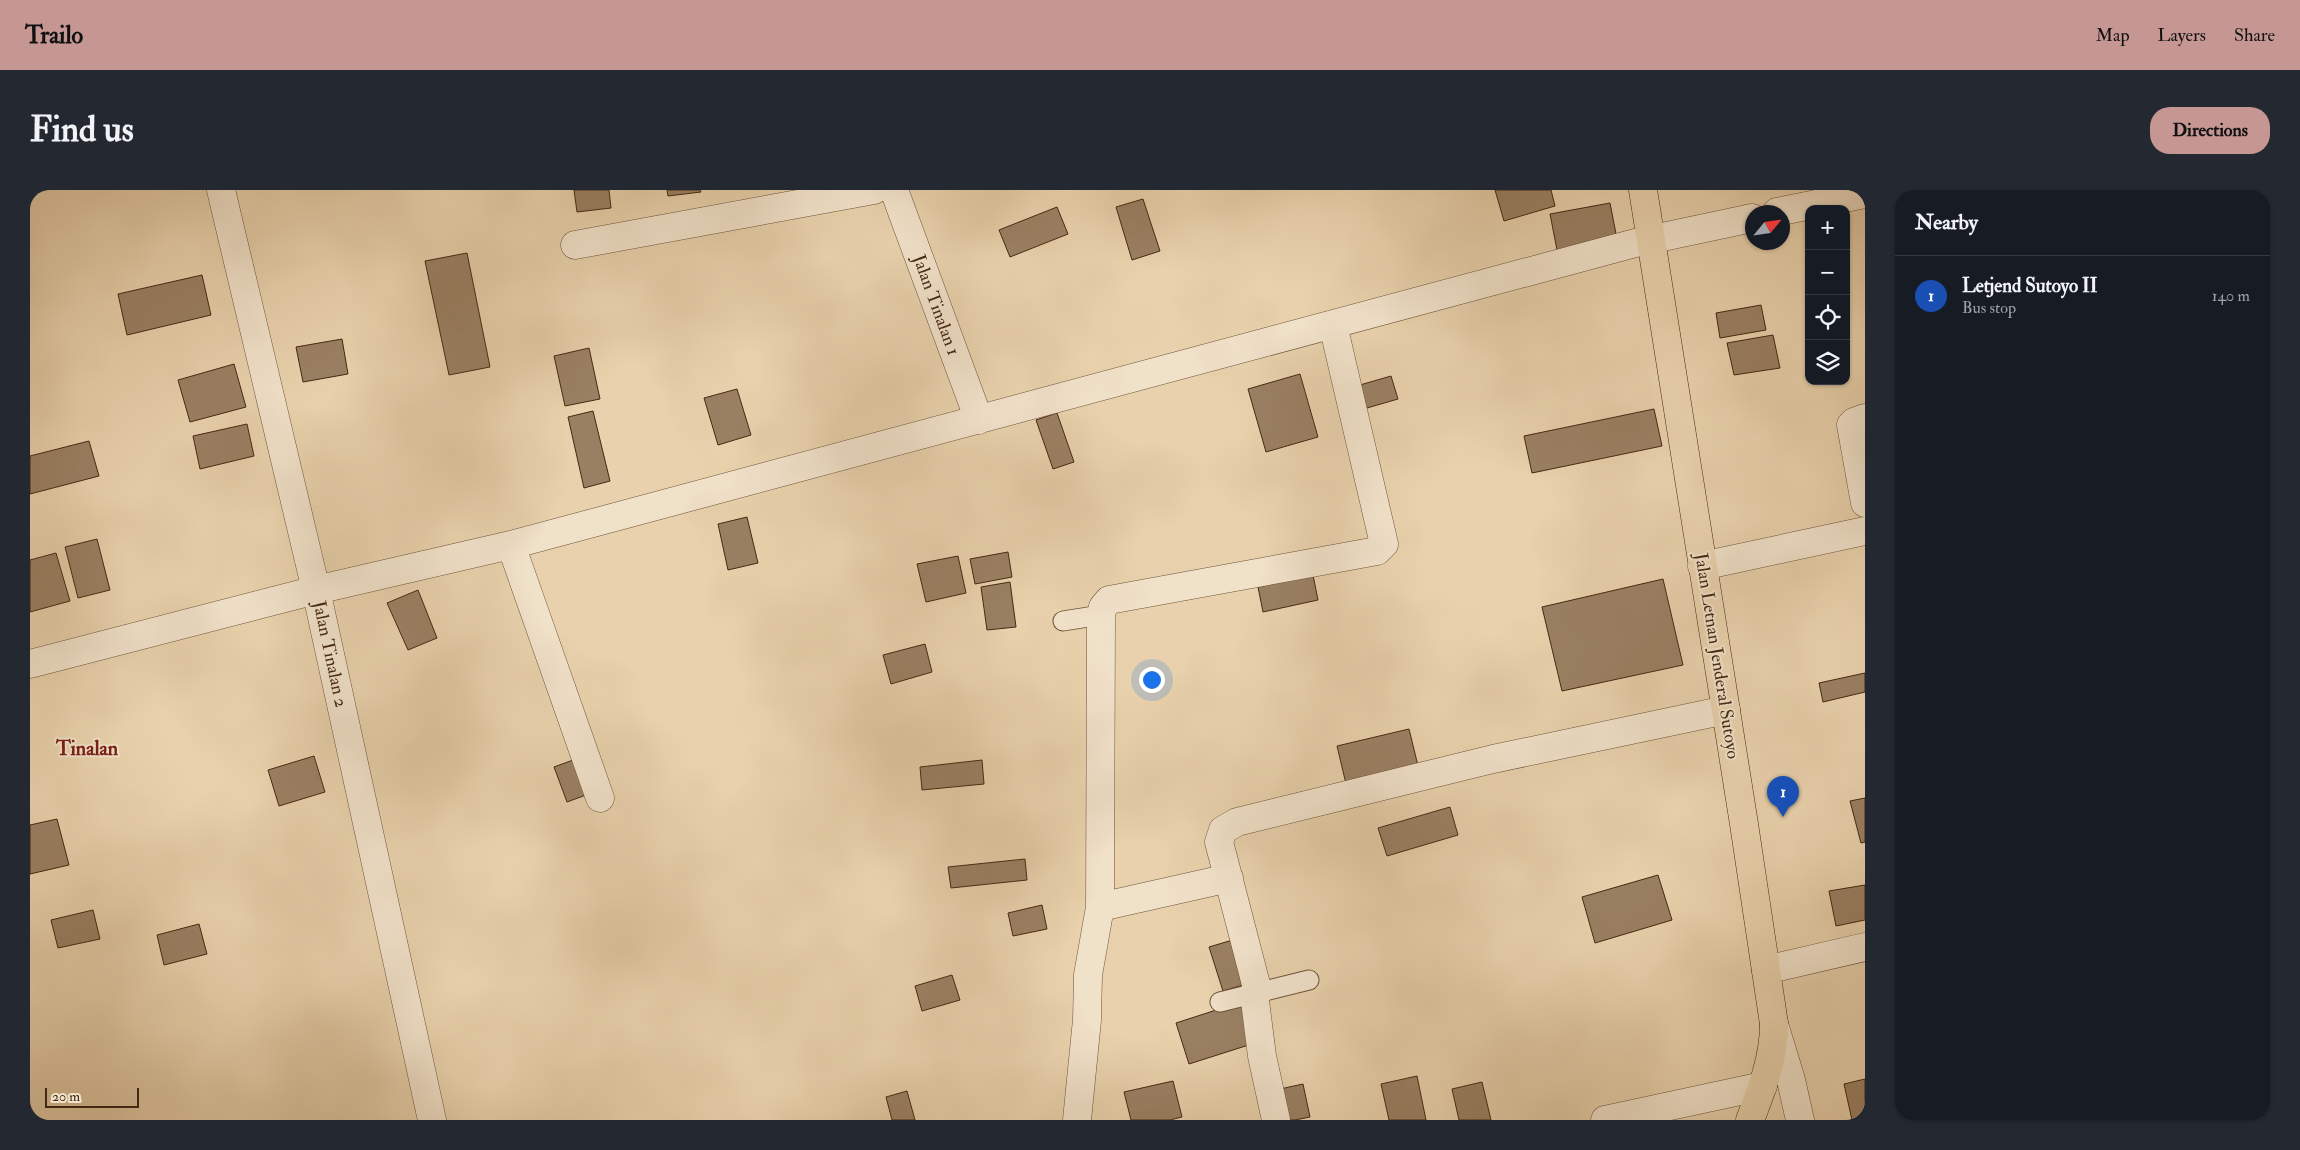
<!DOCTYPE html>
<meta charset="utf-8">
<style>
body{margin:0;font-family:"IM FELL Double Pica",serif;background:#242831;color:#f1f3f6}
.controls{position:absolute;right:15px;top:15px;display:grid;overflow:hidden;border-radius:10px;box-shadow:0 1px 4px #0004}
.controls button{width:45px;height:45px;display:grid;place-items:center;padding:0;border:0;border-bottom:1px solid #363941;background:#171b24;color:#f1f3f6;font:25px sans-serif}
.compass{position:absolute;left:1715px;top:15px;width:45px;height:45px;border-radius:50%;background:#171b24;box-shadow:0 1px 4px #0004;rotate:61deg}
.scale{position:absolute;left:15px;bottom:12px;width:94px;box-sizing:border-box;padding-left:5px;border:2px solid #452813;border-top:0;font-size:14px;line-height:18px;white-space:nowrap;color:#452813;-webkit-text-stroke:4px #f0e1c9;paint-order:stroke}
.you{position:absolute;left:1121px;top:489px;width:18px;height:18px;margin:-12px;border:4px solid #fff;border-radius:50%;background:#1a73e8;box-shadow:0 0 0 8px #1a73e833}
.badge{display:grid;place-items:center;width:32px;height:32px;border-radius:50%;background:#c59692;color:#fff;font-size:16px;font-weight:700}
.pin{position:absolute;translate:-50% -41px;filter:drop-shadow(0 1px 2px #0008)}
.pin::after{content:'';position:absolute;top:26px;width:18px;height:15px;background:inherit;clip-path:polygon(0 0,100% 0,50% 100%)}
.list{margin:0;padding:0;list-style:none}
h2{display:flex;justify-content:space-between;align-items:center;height:65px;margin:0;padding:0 20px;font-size:21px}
h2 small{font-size:16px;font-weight:400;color:#9ea1a6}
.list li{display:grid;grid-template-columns:32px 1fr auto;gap:15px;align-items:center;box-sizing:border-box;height:80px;padding:0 20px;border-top:1px solid #363941}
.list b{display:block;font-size:19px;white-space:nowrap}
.list p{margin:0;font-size:16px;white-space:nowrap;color:#9ea1a6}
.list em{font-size:16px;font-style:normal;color:#9ea1a6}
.icon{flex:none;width:28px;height:28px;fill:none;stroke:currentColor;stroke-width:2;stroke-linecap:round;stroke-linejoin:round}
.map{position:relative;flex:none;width:1835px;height:930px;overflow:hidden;border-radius:20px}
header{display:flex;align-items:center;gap:30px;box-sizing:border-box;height:70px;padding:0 25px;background:#c59692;color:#111}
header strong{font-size:24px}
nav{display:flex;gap:28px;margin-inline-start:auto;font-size:18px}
.intro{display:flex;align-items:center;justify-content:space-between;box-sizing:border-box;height:120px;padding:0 30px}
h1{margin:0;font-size:35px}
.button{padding:12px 22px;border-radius:20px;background:#c59692;color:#111;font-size:18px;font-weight:700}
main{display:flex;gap:30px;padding:0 30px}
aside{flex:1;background:#171b24;border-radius:20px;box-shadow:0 1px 4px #0004}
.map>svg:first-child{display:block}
.building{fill:#9a8063;stroke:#452813}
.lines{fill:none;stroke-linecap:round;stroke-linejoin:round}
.service-casing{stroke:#6e5239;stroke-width:21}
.minor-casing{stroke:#6e5239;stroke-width:29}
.tertiary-casing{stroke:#6e5239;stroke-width:29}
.primary-casing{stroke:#452813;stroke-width:29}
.service{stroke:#f0e1c9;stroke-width:19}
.minor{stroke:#f0e1c9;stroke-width:28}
.tertiary{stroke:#f0e1c9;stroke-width:28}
.primary{stroke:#e8d1ac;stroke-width:28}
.labels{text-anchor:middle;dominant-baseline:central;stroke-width:4;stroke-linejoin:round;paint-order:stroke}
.street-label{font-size:18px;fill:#452813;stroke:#f0e1c9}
.quarter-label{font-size:20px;font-weight:bold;fill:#7a1f14;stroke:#f0e1c9}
</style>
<header>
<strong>Trailo</strong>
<nav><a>Map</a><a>Layers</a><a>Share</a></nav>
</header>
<div class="intro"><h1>Find us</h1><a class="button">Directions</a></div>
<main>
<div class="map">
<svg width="1835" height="930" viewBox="0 0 1835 930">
<rect width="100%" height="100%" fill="#e8d1ac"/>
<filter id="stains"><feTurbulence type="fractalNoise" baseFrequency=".004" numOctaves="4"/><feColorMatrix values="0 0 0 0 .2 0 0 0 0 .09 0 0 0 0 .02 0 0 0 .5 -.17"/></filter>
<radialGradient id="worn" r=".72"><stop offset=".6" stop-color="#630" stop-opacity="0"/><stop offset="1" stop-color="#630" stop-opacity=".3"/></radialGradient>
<path class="building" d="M 544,0 L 579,0 L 581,18 L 547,22 Z
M 637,0 L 670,0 L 671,2 L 638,6 Z
M 1465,0 L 1521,0 L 1525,16 L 1474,31 Z
M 1113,9 L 1130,61 L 1102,70 L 1086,17 Z
M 1580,13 L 1587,49 L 1527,60 L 1520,24 Z
M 1027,17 L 1038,44 L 980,67 L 969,40 Z
M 437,63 L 460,177 L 419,185 L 395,71 Z
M 172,85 L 181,125 L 97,145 L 88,104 Z
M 1731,115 L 1736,140 L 1690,148 L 1686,123 Z
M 1743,145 L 1750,178 L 1704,185 L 1697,153 Z
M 312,149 L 318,184 L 273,192 L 266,157 Z
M 559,158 L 570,209 L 535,216 L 524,166 Z
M 204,174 L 216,217 L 160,232 L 148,190 Z
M 1270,184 L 1288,247 L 1236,262 L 1218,199 Z
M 1361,186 L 1368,209 L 1330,220 L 1323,197 Z
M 707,199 L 721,245 L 688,255 L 674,208 Z
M 1624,219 L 1632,256 L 1502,283 L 1494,246 Z
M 563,221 L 580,291 L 554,298 L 538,227 Z
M 1027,223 L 1044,272 L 1023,279 L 1006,230 Z
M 217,234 L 224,266 L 170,279 L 163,246 Z
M 59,251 L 69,286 L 0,304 L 0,266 Z
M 717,327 L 728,373 L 698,380 L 688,334 Z
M 67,349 L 80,400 L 48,408 L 35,357 Z
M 978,362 L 982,387 L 945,394 L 940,369 Z
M 26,363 L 40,411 L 0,422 L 0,370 Z
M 928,366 L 936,403 L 896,412 L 887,374 Z
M 1283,385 L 1288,410 L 1233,422 L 1228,397 Z
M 1633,389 L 1653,475 L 1532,501 L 1512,417 Z
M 980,392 L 986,437 L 957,440 L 951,397 Z
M 388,400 L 407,448 L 378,460 L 357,413 Z
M 895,454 L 902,482 L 861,494 L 853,465 Z
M 1835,483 L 1835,502 L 1793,512 L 1789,493 Z
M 1379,539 L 1389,580 L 1317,598 L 1307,556 Z
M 284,566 L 295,602 L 249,616 L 238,580 Z
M 554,566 L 567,601 L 537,612 L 524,577 Z
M 952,570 L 954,594 L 892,600 L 890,577 Z
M 1835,608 L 1835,652 L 1831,653 L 1820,611 Z
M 1420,617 L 1428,645 L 1357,666 L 1348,638 Z
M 27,629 L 39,675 L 0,684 L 0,635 Z
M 995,669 L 997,690 L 921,698 L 918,677 Z
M 1628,685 L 1642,730 L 1565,753 L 1552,707 Z
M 1835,695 L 1835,730 L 1806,736 L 1799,701 Z
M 1012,715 L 1017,739 L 983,746 L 978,723 Z
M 63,720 L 70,749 L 28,758 L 21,730 Z
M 169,734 L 177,764 L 134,775 L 127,745 Z
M 1206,749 L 1220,793 L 1193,801 L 1179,757 Z
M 922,785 L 930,810 L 892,821 L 885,796 Z
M 1211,812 L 1225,853 L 1159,874 L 1146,833 Z
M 1387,886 L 1396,930 L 1359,930 L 1351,894 Z
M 1835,889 L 1835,929 L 1822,930 L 1814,894 Z
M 1143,891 L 1152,927 L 1140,930 L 1101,930 L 1094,902 Z
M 1452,892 L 1461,930 L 1429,930 L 1422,899 Z
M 1273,894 L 1280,927 L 1265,930 L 1248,930 L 1241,901 Z
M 877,901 L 885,930 L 862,930 L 856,907 Z"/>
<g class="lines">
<defs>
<path id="service" d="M 1033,431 L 1071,425
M 1190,812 L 1279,790"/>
<path id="minor" d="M 191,0 L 286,400 L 402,930
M 864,0 L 949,230
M 1747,22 L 1835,4
M 545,55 L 844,0
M 1835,228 L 1824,232 L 1821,235 L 1835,313
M 481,355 L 570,608
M 1672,376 L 1835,341
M 0,474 L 286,400 L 481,355 L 1609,52 L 1722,28
M 1070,717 L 1071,425 L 1073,417 L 1079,410 L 1347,361 L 1354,354 L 1303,135
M 1228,802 L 1189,652 L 1193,640 L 1207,632 L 1463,569 L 1696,520
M 1224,803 L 1232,866 L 1246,930
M 1744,834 L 1761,890 L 1770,930
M 1047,930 L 1057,830 L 1058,785 L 1070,717 L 1199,688
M 1575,930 L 1733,896"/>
<path id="tertiary" d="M 1736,780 L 1835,757"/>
<path id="primary" d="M 1613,0 L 1714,634 L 1744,834 C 1744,868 1732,899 1720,930"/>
</defs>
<use href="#service" class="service-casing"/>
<use href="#minor" class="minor-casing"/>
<use href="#tertiary" class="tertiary-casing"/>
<use href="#primary" class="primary-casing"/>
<use href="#service" class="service"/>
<use href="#minor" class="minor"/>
<use href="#tertiary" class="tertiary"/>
<use href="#primary" class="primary"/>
</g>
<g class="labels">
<g class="street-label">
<text transform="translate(906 115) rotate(70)">Jalan Tinalan 1</text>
<text transform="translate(300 464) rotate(78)">Jalan Tinalan 2</text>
<text transform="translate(1687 466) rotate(81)">Jalan Letnan Jenderal Sutoyo</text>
</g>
<g class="quarter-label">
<text x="57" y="558">Tinalan</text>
</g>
</g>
<rect width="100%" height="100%" filter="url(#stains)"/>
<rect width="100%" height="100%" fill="url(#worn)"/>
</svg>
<div class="controls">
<button>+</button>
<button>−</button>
<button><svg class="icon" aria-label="locate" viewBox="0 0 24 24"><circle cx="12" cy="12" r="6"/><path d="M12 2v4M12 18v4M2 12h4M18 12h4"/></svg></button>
<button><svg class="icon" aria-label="layers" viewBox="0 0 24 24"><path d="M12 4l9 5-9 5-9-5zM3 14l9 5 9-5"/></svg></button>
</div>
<svg class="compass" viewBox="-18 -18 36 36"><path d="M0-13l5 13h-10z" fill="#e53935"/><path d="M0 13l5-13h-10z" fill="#9ea1a6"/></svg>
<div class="scale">20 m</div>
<div class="you"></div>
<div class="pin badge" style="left:1753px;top:627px;background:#1a4fb4">1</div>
</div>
<aside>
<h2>Nearby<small></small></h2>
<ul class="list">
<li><span class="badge" style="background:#1a4fb4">1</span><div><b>Letjend Sutoyo II</b><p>Bus stop</p></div><em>140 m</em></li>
</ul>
</aside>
</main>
